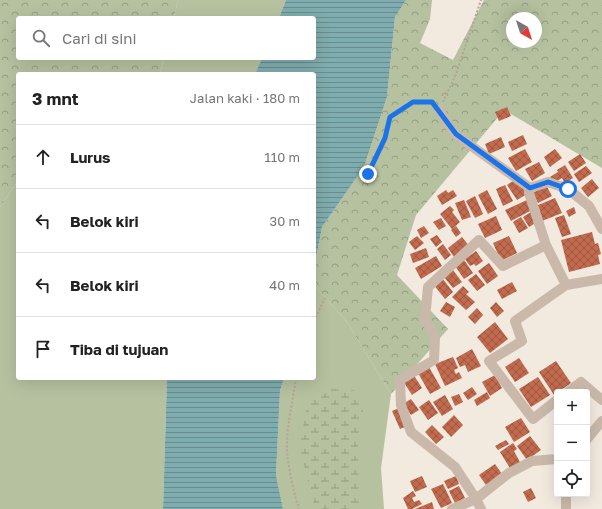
<!DOCTYPE html>
<html lang="id">
<meta charset="utf-8">
<style>
body{margin:0;font-family:"Golos Text",sans-serif;background:#f6f6f6;color:#222}
.controls{position:absolute;right:12px;bottom:12px;display:grid;overflow:hidden;border-radius:4px;box-shadow:0 4px 16px #0002}
.controls button{width:36px;height:36px;display:grid;place-items:center;padding:0;border:0;border-bottom:1px solid #e0e0e0;background:#fff;color:#222;font:20px sans-serif}
.compass{position:absolute;left:506px;top:12px;width:36px;height:36px;border-radius:50%;background:#fff;box-shadow:0 4px 16px #0002;rotate:141deg}
.stop{position:absolute;width:12px;height:12px;margin:-9px;border:3px solid #1a73e8;border-radius:50%;background:#fff}
.stop.end{background:#1a73e8;border-color:#fff;box-shadow:0 1px 4px #0008}
.list{margin:0;padding:0;list-style:none}
h2{display:flex;justify-content:space-between;align-items:center;height:52px;margin:0;padding:0 16px;font-size:17px}
h2 small{font-size:13px;font-weight:400;color:#767676}
.list li{display:grid;grid-template-columns:26px 1fr auto;gap:12px;align-items:center;box-sizing:border-box;height:64px;padding:0 16px;border-top:1px solid #e0e0e0}
.list b{display:block;font-size:15px;white-space:nowrap}
.list em{font-size:13px;font-style:normal;color:#767676}
.icon{flex:none;width:22px;height:22px;fill:none;stroke:currentColor;stroke-width:2;stroke-linecap:round;stroke-linejoin:round}
.map{position:relative;flex:none;width:602px;height:509px;overflow:hidden}
.search{position:absolute;background:#fff;box-shadow:0 4px 16px #0002;left:16px;top:16px;width:300px;height:44px;display:flex;align-items:center;gap:10px;box-sizing:border-box;padding:0 14px;border-radius:4px;color:#767676;font-size:15px}
.panel{position:absolute;background:#fff;box-shadow:0 4px 16px #0002;left:16px;top:72px;width:300px;height:308px;border-radius:4px}
.map>svg:first-child{display:block}
.green{fill:#b5c19f}
.forest{fill:url(#forest-crowns);fill-rule:evenodd}
.wetland{fill:url(#wetland-marsh)}
.water{fill:url(#water-rules)}
.building{fill:url(#building-cross-hatch)}
.lines{fill:none;stroke-linecap:round;stroke-linejoin:round}
.path{stroke:#b6a395;stroke-width:2;stroke-dasharray:2 2;stroke-linecap:butt}
.street{stroke:#cab9ab;stroke-width:10}
.route{stroke:#1a73e8;stroke-width:5}
</style>
<div class="map">
<svg width="602" height="509" viewBox="0 0 602 509">
<defs>
<pattern id="forest-crowns" width="20" height="18" patternUnits="userSpaceOnUse"><rect width="20" height="18" fill="#b5c19f"/><path d="M2 6a3 3 0 1 1 6 0M12 15a3 3 0 1 1 6 0" fill="none" stroke="#949d82"/></pattern>
<pattern id="wetland-marsh" width="20" height="14" patternUnits="userSpaceOnUse"><rect width="20" height="14" fill="#b5c19f"/><path d="M1 5h8M5 5V1M11 12h8M15 12V8" fill="none" stroke="#949d82"/></pattern>
<pattern id="water-rules" width="6" height="5" patternUnits="userSpaceOnUse"><rect width="6" height="5" fill="#7facae"/><path d="M0 2.5h6" fill="none" stroke="#698c8e"/></pattern>
<pattern id="building-cross-hatch" width="8" height="8" patternUnits="userSpaceOnUse"><rect width="8" height="8" fill="#c16a4e"/><path d="M0 0l8 8M0 8l8-8" fill="none" stroke="#9e5841"/></pattern>
</defs>
<rect width="100%" height="100%" fill="#f2e9df"/>
<path class="green" d="M 178,0 L 286,0 L 279,18 L 174,18 Z
M 164,58 L 262,58 L 255,74 L 160,74 Z
M 18,181 L 18,378 L 167,378 L 163,509 L 0,509 L 0,207 Z
M 314,285 L 347,322 L 391,394 L 381,468 L 384,509 L 283,509 L 276,475 L 280,391 L 284,378 L 314,378 Z"/>
<path class="forest" d="M 0,0 L 178,0 L 174,18 L 18,18 L 18,58 L 164,58 L 160,74 L 18,74 L 18,181 L 0,207 Z
M 406,0 L 432,0 L 430,19 L 420,43 L 453,60 L 484,0 L 602,0 L 602,168 L 504,110 L 416,215 L 397,275 L 448,329 L 391,394 L 347,322 L 314,285 L 314,268 L 322,227 L 364,167 L 387,97 L 395,17 ZM 512,18 L 536,18 L 536,42 L 512,42 Z"/>
<path class="wetland" d="M 330,389 L 353,390 L 364,404 L 358,442 L 359,509 L 315,509 L 299,445 L 308,403 Z"/>
<path class="water" d="M 286,0 L 406,0 L 395,17 L 387,97 L 364,167 L 322,227 L 314,268 L 314,74 L 255,74 L 262,58 L 314,58 L 314,18 L 279,18 Z
M 167,378 L 284,378 L 280,391 L 276,475 L 283,509 L 163,509 Z"/>
<path class="building" d="M 507,107 L 511,116 L 499,121 L 495,112 Z
M 523,135 L 527,144 L 512,151 L 508,142 Z
M 501,137 L 505,147 L 489,154 L 485,144 Z
M 525,149 L 532,162 L 516,171 L 508,158 Z
M 555,149 L 562,158 L 550,167 L 544,157 Z
M 580,154 L 586,163 L 574,171 L 568,162 Z
M 539,162 L 545,173 L 532,181 L 525,169 Z
M 565,165 L 573,178 L 565,183 L 562,178 L 554,183 L 550,177 L 558,172 L 557,170 Z
M 586,166 L 592,173 L 579,182 L 574,174 Z
M 516,179 L 527,194 L 517,200 L 507,185 Z
M 592,179 L 599,188 L 588,197 L 581,188 Z
M 505,185 L 513,201 L 503,206 L 496,189 Z
M 546,185 L 552,196 L 538,203 L 533,193 Z
M 446,190 L 448,193 L 453,190 L 457,196 L 442,205 L 437,196 Z
M 487,190 L 497,209 L 488,214 L 478,195 Z
M 475,196 L 483,214 L 475,218 L 466,201 Z
M 555,198 L 562,213 L 542,221 L 536,206 Z
M 464,200 L 471,217 L 462,220 L 455,203 Z
M 527,200 L 532,210 L 511,221 L 505,210 Z
M 450,206 L 454,210 L 452,212 L 460,222 L 452,229 L 440,214 Z
M 574,207 L 576,213 L 569,217 L 566,211 Z
M 531,212 L 537,222 L 529,227 L 523,217 Z
M 564,215 L 571,234 L 562,237 L 555,218 Z
M 496,216 L 502,230 L 485,238 L 478,224 Z
M 521,217 L 528,228 L 519,233 L 513,222 Z
M 441,218 L 446,226 L 439,230 L 433,222 Z
M 424,226 L 429,233 L 421,238 L 417,230 Z
M 456,226 L 461,233 L 456,237 L 451,230 Z
M 592,232 L 595,244 L 598,243 L 601,254 L 598,255 L 600,264 L 569,272 L 561,240 Z
M 437,235 L 442,242 L 436,247 L 430,239 Z
M 417,236 L 424,243 L 415,250 L 409,242 Z
M 509,236 L 517,253 L 501,261 L 493,243 Z
M 462,237 L 469,246 L 454,257 L 448,248 Z
M 443,244 L 451,255 L 445,260 L 437,249 Z
M 426,248 L 429,257 L 413,263 L 410,254 Z
M 476,251 L 483,261 L 476,266 L 474,264 L 470,266 L 465,259 Z
M 436,256 L 442,266 L 421,279 L 415,268 Z
M 464,260 L 473,273 L 464,279 L 455,266 Z
M 489,263 L 498,276 L 487,284 L 478,271 Z
M 453,270 L 462,282 L 453,288 L 444,277 Z
M 476,274 L 485,285 L 477,291 L 468,280 Z
M 442,278 L 453,292 L 445,299 L 433,284 Z
M 512,282 L 517,291 L 502,299 L 497,290 Z
M 463,286 L 469,292 L 466,294 L 475,302 L 466,310 L 452,297 Z
M 446,302 L 455,307 L 450,317 L 440,311 Z
M 496,302 L 504,311 L 497,317 L 490,308 Z
M 477,308 L 483,315 L 475,324 L 468,317 Z
M 495,322 L 508,339 L 490,353 L 477,337 Z
M 472,349 L 481,366 L 468,372 L 465,365 L 460,367 L 456,358 Z
M 453,357 L 458,368 L 454,370 L 456,374 L 459,372 L 462,378 L 445,386 L 435,364 Z
M 519,358 L 529,373 L 515,382 L 505,367 Z
M 556,361 L 571,383 L 554,395 L 539,372 Z
M 429,367 L 441,388 L 430,394 L 418,373 Z
M 413,374 L 422,388 L 412,395 L 403,381 Z
M 495,375 L 502,388 L 490,396 L 482,382 Z
M 538,377 L 550,395 L 531,407 L 519,389 Z
M 472,387 L 477,394 L 468,400 L 463,393 Z
M 487,392 L 490,398 L 477,406 L 474,400 Z
M 459,394 L 463,402 L 455,406 L 451,397 Z
M 445,395 L 453,409 L 442,416 L 433,402 Z
M 411,399 L 419,410 L 411,415 L 403,404 Z
M 429,400 L 438,413 L 428,420 L 419,407 Z
M 399,408 L 407,426 L 400,429 L 392,411 Z
M 454,415 L 463,425 L 451,437 L 442,427 Z
M 521,418 L 530,432 L 514,442 L 505,427 Z
M 432,425 L 444,437 L 436,444 L 425,432 Z
M 530,436 L 541,450 L 527,460 L 517,446 Z
M 506,440 L 509,444 L 498,450 L 495,446 Z
M 513,443 L 517,449 L 514,451 L 521,464 L 511,470 L 500,452 Z
M 495,464 L 502,474 L 486,485 L 479,475 Z
M 422,476 L 427,487 L 415,492 L 410,481 Z
M 456,476 L 459,484 L 448,489 L 444,481 Z
M 443,484 L 452,503 L 441,508 L 431,489 Z
M 459,486 L 465,498 L 455,503 L 449,491 Z
M 531,488 L 536,498 L 528,502 L 523,492 Z
M 413,491 L 416,496 L 412,498 L 414,502 L 419,500 L 422,504 L 412,509 L 408,509 L 403,498 Z
M 432,502 L 434,509 L 415,509 Z"/>
<g class="lines">
<path class="path" d="M 443,102 L 456,74 L 481,0
M 368,174 L 385,138 L 390,117 L 413,102 L 433,103
M 314,321 L 325,298
M 296,378 C 293,402 286,427 287,451 C 288,467 294,494 299,509"/>
<path class="street" d="M 439,110 L 456,135 L 530,188 L 548,182 L 568,189 L 589,206 L 602,229
M 530,188 L 529,193 L 546,245 L 566,285
M 568,392 L 581,382 L 602,400
M 557,400 L 533,419 L 489,361 L 522,341 L 515,321 L 566,285 L 602,279
M 587,439 L 602,421
M 566,494 L 566,509
M 452,509 L 476,499 L 509,473 L 532,461 L 557,459
M 481,509 L 476,499 L 455,467 L 411,432 L 401,405 L 400,380 L 434,360 L 435,338 L 425,319 L 428,287 L 479,240 L 503,266 L 546,245"/>
</g>
<g class="lines">
<path class="route" d="M 368,174 L 385,138 L 390,117 L 413,102 L 432,102 L 456,134 L 530,188 L 548,182 L 568,189"/>
</g>
</svg>
<div class="controls">
<button>+</button>
<button>−</button>
<button><svg class="icon" aria-label="locate" viewBox="0 0 24 24"><circle cx="12" cy="12" r="6"/><path d="M12 2v4M12 18v4M2 12h4M18 12h4"/></svg></button>
</div>
<svg class="compass" viewBox="-18 -18 36 36"><path d="M0-13l5 13h-10z" fill="#e53935"/><path d="M0 13l5-13h-10z" fill="#767676"/></svg>
<div class="stop" style="left:568px;top:189px"></div>
<div class="stop end" style="left:368px;top:174px"></div>
<div class="search"><svg class="icon" aria-label="search" viewBox="0 0 24 24"><circle cx="10" cy="10" r="6"/><path d="M15 15l6 6"/></svg>Cari di sini</div>
<section class="panel">
<h2>3 mnt<small>Jalan kaki · 180 m</small></h2>
<ul class="list">
<li><svg class="icon" aria-label="ahead" viewBox="0 0 24 24"><path d="M12 20V5M6 11l6-6 6 6"/></svg><div><b>Lurus</b></div><em>110 m</em></li>
<li><svg class="icon" aria-label="left" viewBox="0 0 24 24"><path d="M17 20v-9H6M10 6l-5 5 5 5"/></svg><div><b>Belok kiri</b></div><em>30 m</em></li>
<li><svg class="icon" aria-label="left" viewBox="0 0 24 24"><path d="M17 20v-9H6M10 6l-5 5 5 5"/></svg><div><b>Belok kiri</b></div><em>40 m</em></li>
<li><svg class="icon" aria-label="arrive" viewBox="0 0 24 24"><path d="M6 21V4h12l-3 4 3 4H6"/></svg><div><b>Tiba di tujuan</b></div></li>
</ul>
</section>
</div>
